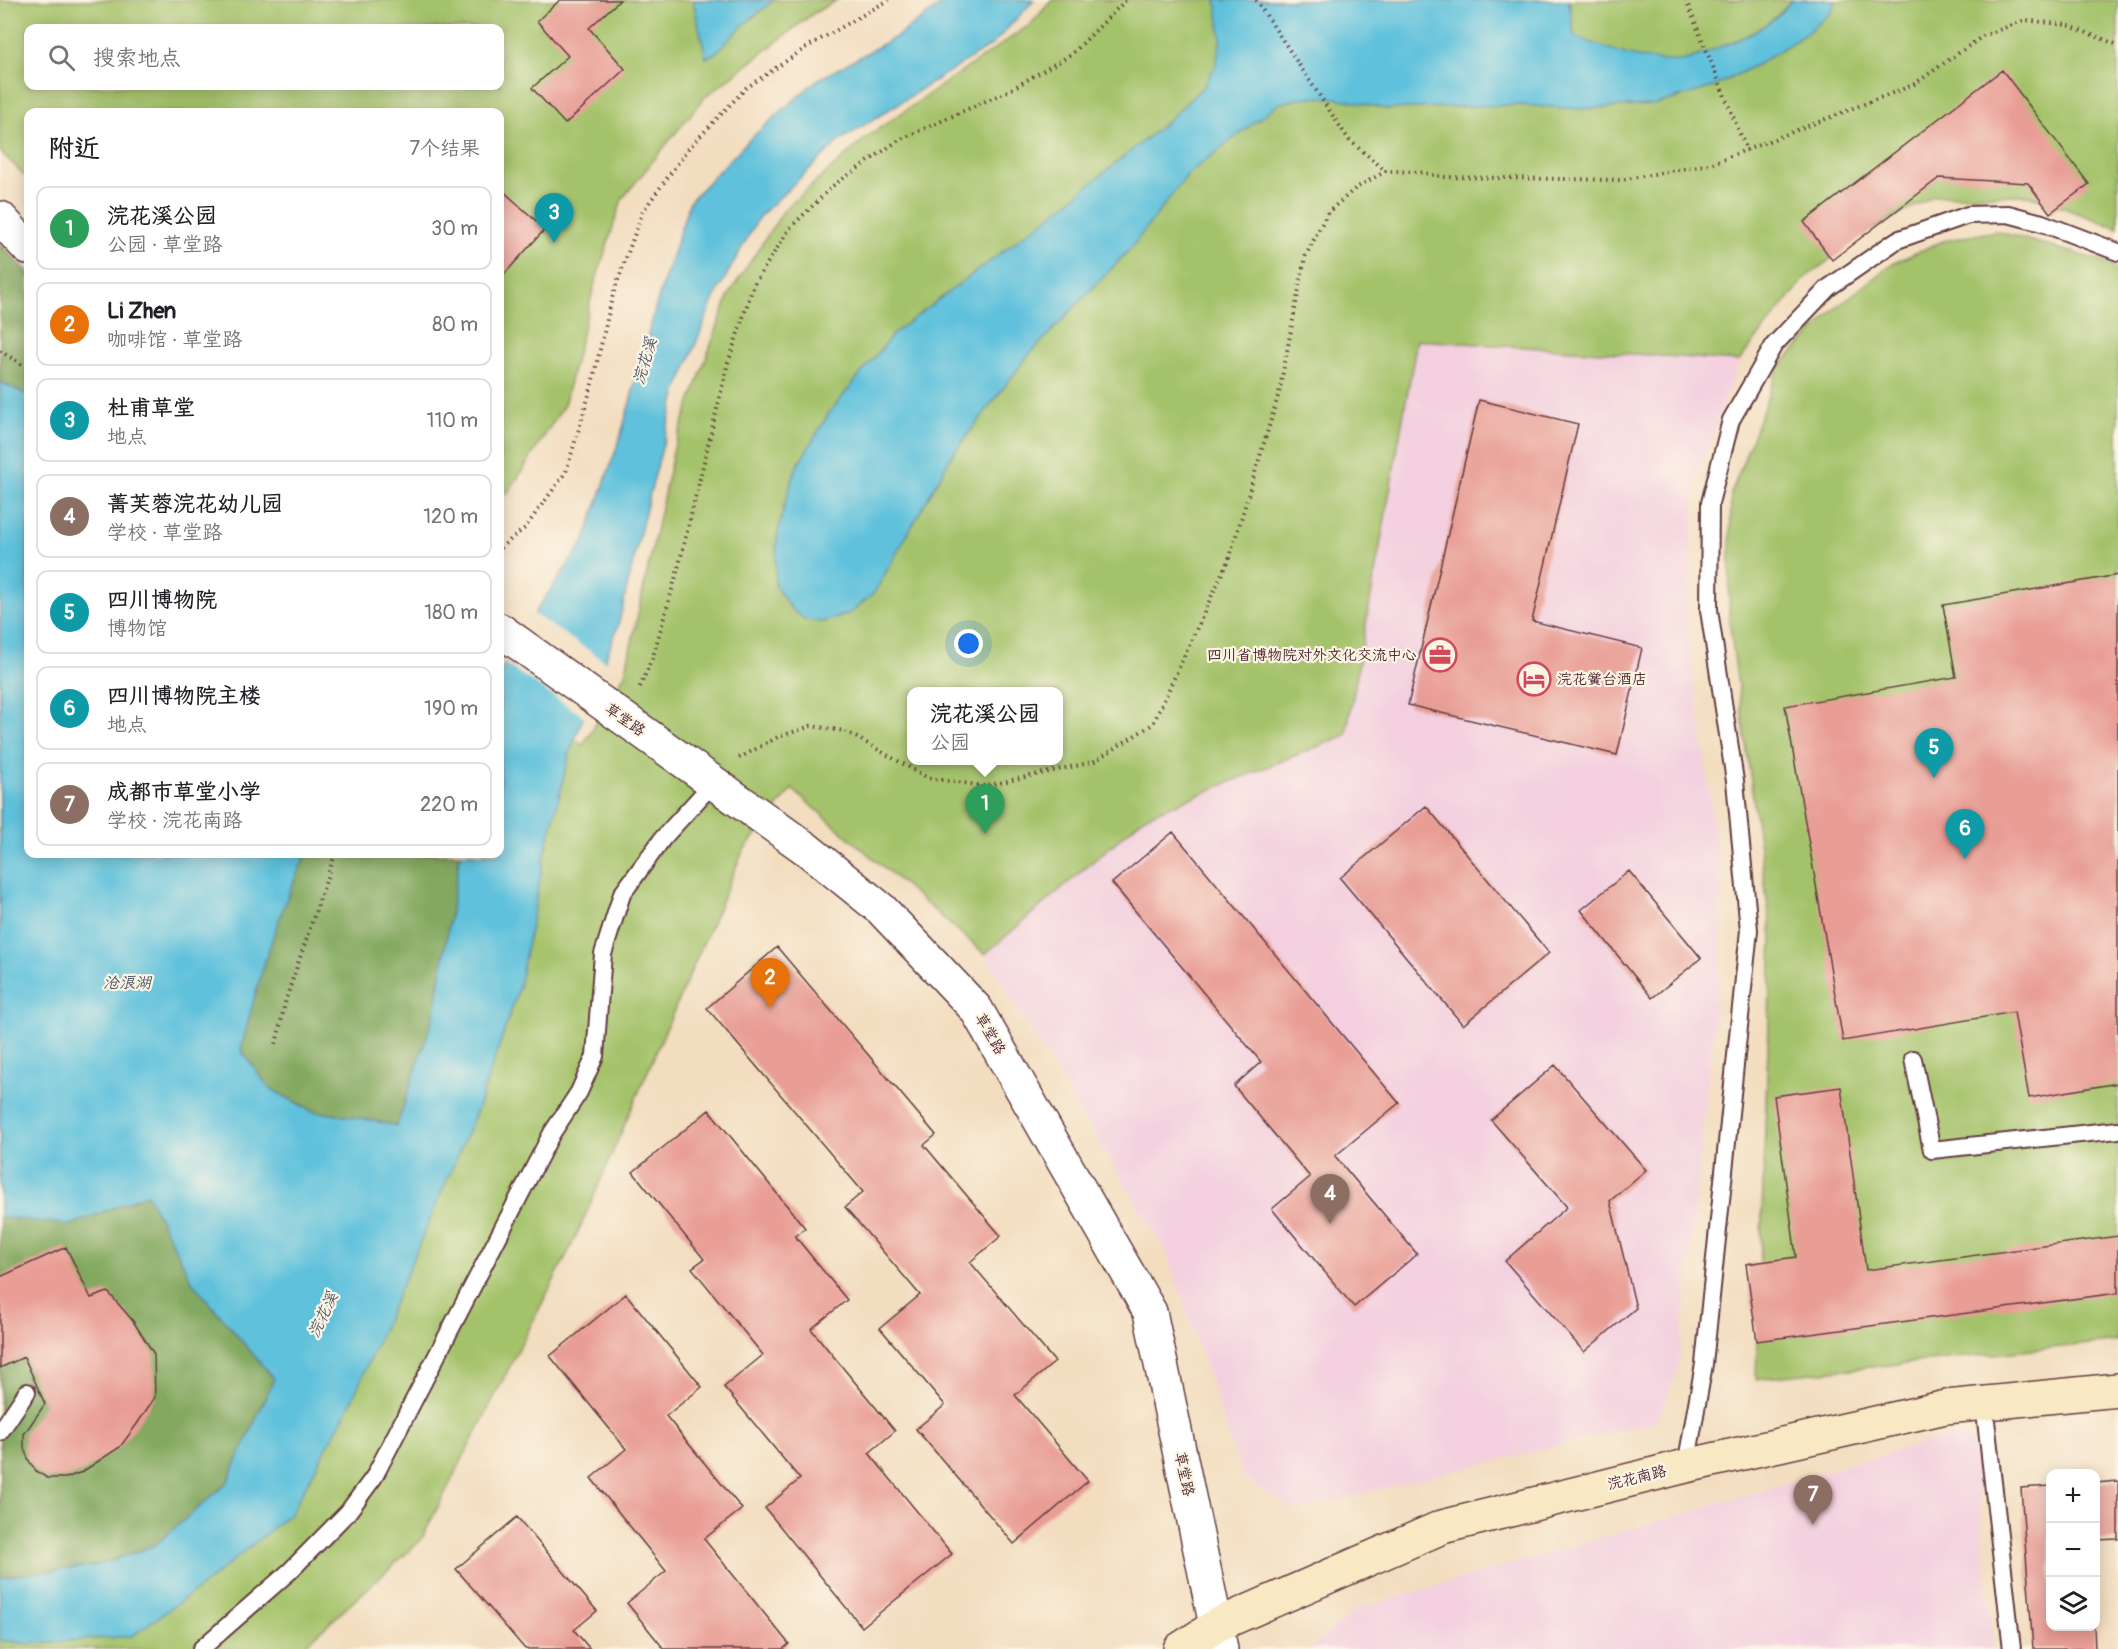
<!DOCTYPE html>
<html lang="zh">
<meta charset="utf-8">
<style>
body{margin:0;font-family:Pangolin,"LXGW WenKai TC",sans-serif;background:#f2f2f2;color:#202124}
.controls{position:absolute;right:18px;bottom:18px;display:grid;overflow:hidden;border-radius:12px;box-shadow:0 3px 15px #0003}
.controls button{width:54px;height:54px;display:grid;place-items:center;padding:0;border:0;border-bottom:2px solid #e0e0e0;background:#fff;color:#202124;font:30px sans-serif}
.you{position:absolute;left:969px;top:644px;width:21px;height:21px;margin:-15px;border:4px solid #fff;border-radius:50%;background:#1a73e8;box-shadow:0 0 0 9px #1a73e833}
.badge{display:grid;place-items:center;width:39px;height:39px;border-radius:50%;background:#2563eb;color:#fff;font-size:20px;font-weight:700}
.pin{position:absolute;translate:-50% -50px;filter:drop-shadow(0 2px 3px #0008)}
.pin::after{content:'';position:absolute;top:32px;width:21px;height:18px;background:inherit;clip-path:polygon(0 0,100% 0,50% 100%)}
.popup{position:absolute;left:907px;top:687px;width:156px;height:78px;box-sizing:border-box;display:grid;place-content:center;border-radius:12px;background:#fff;filter:drop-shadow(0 2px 4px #0005);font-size:20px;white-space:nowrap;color:#757577}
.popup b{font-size:22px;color:#202124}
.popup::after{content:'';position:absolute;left:50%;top:100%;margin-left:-12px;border:12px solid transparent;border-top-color:#fff}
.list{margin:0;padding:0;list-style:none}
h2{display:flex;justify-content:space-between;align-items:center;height:78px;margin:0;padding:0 24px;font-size:26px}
h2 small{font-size:20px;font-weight:400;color:#757577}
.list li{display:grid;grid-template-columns:39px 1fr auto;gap:18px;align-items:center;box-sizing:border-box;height:84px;margin:0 12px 12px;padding:0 12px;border:2px solid #e0e0e0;border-radius:12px}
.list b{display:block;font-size:22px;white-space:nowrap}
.list p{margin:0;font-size:20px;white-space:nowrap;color:#757577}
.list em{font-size:20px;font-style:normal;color:#757577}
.icon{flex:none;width:33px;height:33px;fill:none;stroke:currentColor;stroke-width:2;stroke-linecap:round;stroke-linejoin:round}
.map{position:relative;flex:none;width:2118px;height:1649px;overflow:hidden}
.search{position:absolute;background:#fff;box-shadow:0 3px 15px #0003;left:24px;top:24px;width:480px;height:66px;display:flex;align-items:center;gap:15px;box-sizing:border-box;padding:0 21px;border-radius:12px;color:#757577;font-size:22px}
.panel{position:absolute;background:#fff;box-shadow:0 3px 15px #0003;left:24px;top:108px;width:480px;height:750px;border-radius:12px}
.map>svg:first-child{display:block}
.built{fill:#f3cfdf}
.green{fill:#a4c26a;stroke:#77704a;stroke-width:1.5;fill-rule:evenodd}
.forest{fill:#83a85e;stroke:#666444;stroke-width:1.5}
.water{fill:#5ec1dc;stroke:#547084;stroke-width:1.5}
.pier{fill:#f2ddbf}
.building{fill:#e89d95}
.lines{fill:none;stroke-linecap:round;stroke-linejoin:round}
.lane-casing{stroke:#633c41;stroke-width:20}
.street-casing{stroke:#633c41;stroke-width:36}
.secondary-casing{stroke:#633c41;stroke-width:36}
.path{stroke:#633c41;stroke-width:4;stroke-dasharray:1.5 4.5;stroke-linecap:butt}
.lane{stroke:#fff;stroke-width:16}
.street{stroke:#fff;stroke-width:33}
.secondary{stroke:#f8e8c3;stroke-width:33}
.labels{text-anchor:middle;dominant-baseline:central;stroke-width:4.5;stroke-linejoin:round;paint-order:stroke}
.poi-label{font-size:15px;fill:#4a1f2b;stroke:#fcf5e5;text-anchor:end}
.street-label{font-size:15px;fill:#4a1f2b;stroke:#fcf5e5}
.water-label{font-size:16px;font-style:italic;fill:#515869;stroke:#fcf5e5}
</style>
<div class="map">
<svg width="2118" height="1649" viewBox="0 0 2118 1649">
<rect width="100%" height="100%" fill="#fcf5e5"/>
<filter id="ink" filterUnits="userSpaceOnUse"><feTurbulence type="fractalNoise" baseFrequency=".0167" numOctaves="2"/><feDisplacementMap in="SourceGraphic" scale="12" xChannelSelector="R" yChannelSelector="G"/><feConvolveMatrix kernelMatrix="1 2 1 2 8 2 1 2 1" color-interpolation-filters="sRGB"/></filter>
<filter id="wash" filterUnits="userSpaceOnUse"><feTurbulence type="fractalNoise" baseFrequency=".008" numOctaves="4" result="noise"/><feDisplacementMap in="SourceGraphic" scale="24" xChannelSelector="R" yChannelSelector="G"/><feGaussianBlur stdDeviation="1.35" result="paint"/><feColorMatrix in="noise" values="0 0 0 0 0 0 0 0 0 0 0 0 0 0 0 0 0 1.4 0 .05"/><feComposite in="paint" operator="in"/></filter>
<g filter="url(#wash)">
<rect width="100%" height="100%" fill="#f2ddbf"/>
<path class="built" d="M 1417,340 L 1739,361 L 1696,479 L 1687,628 L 1720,867 L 1722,948 L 1678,1368 L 1657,1421 L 1295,1510 L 1243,1478 L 1168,1255 L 985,954 L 1146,816 L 1345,735 Z
M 1952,1435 L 1975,1442 L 1993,1649 L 1309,1649 L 1357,1609 Z"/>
<path class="green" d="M 0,0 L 837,0 L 814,13 L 704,98 L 622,199 L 594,286 L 564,405 L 510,490 L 500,499 L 500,112 L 28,112 L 28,179 L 0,151 ZM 28,28 L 500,28 L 500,86 L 28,86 Z
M 1052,0 L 2118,0 L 2118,228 L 2028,195 L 1934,196 L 1869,231 L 1806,277 L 1739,361 L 1417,340 L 1346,735 L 1146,816 L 985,954 L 792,789 L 743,851 L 576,1237 L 421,1540 L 301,1649 L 0,1649 L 0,244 L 28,272 L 28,854 L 500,854 L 500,689 L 583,745 L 625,674 L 674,448 L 729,294 L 784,210 L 868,136 L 1031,24 ZM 912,692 L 1058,692 L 1058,760 L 912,760 Z
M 1996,231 L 2102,261 L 2118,270 L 2118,1341 L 1756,1379 L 1772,937 L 1729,619 L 1731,494 L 1779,367 L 1837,307 L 1893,263 L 1943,241 Z"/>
<path class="forest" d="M 0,244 L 28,272 L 28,395 L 0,382 Z
M 306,854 L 460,854 L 435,1012 L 397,1126 L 364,1119 L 313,1111 L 269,1088 L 241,1050 C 257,983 277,915 306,854 Z
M 147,1194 L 193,1283 L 274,1379 L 227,1483 L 155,1545 L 100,1565 L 0,1577 L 0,1217 L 71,1225 Z"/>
<path class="water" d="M 693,0 L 774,0 L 742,26 L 718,51 L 706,58 Z
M 948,0 L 1034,0 L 993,44 L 839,141 L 759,217 L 714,298 L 677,391 L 645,512 L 618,626 L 570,752 L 544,858 L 519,987 L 478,1108 L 350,1405 L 291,1513 L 201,1587 L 132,1636 L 31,1644 L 0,1640 L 0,1577 L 100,1565 L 155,1545 L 227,1483 L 274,1379 L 193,1283 L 147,1194 L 71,1225 L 0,1217 L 0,382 L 28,395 L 28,854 L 306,854 C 277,915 257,983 241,1050 L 269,1088 L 312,1111 L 364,1119 L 397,1126 L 435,1012 L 460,854 L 500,854 L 500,672 L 540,605 L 584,542 L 621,435 L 657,302 L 690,201 L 750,139 L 817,80 L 896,37 Z
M 1216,0 L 1569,0 L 1574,36 C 1608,49 1643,63 1680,61 C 1695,59 1718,47 1732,42 C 1754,33 1778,20 1791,0 L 1835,0 L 1832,12 L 1804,35 L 1760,63 L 1713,87 L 1653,105 L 1580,109 L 1517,105 L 1386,109 L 1337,98 L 1306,97 L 1278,104 L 1188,174 L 1131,248 L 1027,357 L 953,454 L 874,593 L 850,613 L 823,622 L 806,620 L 792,610 L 775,586 L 777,538 L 783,510 L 796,468 L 829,413 L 894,333 L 1058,210 L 1164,124 L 1204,86 L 1216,64 L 1221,37 Z"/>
<path class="pier" d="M 532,613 L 608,663 L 586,718 L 502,662 Z"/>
<g id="blocks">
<path class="building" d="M 560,0 L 620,0 L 589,28 L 625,69 L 565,124 L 532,88 L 568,56 L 537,21 Z
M 2002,70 L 2089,184 L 2050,213 L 2028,183 L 1939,178 L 1832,260 L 1804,222 Z
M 500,188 L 545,229 L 500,279 Z
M 1479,400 L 1578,424 L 1532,621 L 1642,648 L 1617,755 L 1408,705 Z
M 2118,575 L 2118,1083 L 2029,1098 L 2014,1012 L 1843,1041 L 1785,706 L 1956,677 L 1943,605 Z
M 1426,806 L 1549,953 L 1463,1025 L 1340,878 Z
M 1173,832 L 1399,1103 L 1335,1156 L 1417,1254 L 1354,1307 L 1272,1209 L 1310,1177 L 1234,1086 L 1261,1062 L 1112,883 Z
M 1629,871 L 1701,958 L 1652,998 L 1581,910 Z
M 777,947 L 936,1135 L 924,1145 L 1001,1236 L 970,1262 L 1055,1362 L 1015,1395 L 1088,1481 L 1014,1544 L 916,1429 L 945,1405 L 880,1328 L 920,1295 L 845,1207 L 863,1192 L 707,1008 Z
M 1555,1065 L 1646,1170 L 1610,1201 L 1636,1308 L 1584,1352 L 1505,1261 L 1567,1207 L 1491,1120 Z
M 1841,1087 L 1866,1270 L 2118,1236 L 2118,1293 L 1757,1341 L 1746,1264 L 1796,1257 L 1774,1096 Z
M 709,1110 L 805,1228 L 795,1236 L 847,1300 L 811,1329 L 895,1431 L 869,1453 L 952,1554 L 862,1627 L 765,1508 L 800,1479 L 724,1387 L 763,1355 L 692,1268 L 704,1259 L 633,1172 Z
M 66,1247 L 91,1298 L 108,1292 L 133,1321 L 154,1354 L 155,1397 L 137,1424 L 120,1447 L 82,1472 L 66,1478 L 47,1478 L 36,1471 L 29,1461 L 24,1448 L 24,1434 L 45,1404 L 24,1357 L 0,1368 L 0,1277 Z
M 626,1294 L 702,1387 L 666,1416 L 742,1509 L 704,1539 L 789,1644 L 783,1649 L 664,1649 L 627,1603 L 666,1571 L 591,1478 L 626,1449 L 550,1356 Z
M 2118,1481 L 2118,1539 L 2096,1540 L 2096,1483 Z
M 2050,1486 L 2050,1626 L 2094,1626 L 2095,1649 L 2033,1649 L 2021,1488 Z
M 517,1517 L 597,1611 L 574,1630 L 590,1649 L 525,1649 L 456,1569 Z"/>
</g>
</g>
<g filter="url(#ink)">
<use href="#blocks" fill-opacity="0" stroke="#633c41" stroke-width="1.5"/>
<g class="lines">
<defs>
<path id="lane" d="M 1913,1059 L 1932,1150 L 2118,1130
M 1984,1403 L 2012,1649
M 0,1432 L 27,1392
M 1686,1466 L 1704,1364 L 1749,930 L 1735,781 L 1709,610 L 1710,503 L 1731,420 L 1774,345 L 1828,288 L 1897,240 L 1968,215 L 2008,214 L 2042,223 L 2118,252
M 201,1649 L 290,1571 L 348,1512 L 374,1477 L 552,1133 L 579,1092 L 595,1056 L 603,954 L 622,894 L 663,838 L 714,782"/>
<path id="street" d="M 0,218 L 28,248
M 500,630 L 808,850 L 881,909 L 976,1009 L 1150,1312 L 1221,1649"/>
<path id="secondary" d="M 1180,1649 L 1217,1625 L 1442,1527 L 1686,1466 L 1946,1407 L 2118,1390"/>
</defs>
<use href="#lane" class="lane-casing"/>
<use href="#street" class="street-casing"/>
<use href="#secondary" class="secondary-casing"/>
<path class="path" d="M 1256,0 L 1349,140 L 1386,171
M 1686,0 L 1747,151
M 0,351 L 28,368
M 500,548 L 525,528 L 566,472 L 591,388 L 613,294 L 643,211 L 689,148 L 746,88 L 807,47 L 889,0
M 640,687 L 653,656 L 678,569 L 728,363 L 754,284 L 790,228 L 834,185 L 899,140 L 1008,91 L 1072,54 L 1126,0
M 739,758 L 778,737 L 811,726 L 845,731 L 928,778 L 985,786 L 1093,762 L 1153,724 L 1230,556 L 1279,393 L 1305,257 L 1328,212 L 1356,188 L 1386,171 L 1419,172 L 1444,177 L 1621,180 L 1710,164 L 1913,85 L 1983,36 L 2025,20 L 2067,25 L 2118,45
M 276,1044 L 286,999 L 335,854"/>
<use href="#lane" class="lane"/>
<use href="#street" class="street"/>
<use href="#secondary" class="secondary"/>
</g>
</g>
<defs>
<symbol id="office-ring" viewBox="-11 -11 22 22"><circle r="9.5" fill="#fcf5e5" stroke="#d1495b" stroke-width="1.5"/><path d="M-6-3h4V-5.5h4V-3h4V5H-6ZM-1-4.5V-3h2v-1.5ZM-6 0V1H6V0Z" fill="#d1495b"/></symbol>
<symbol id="hotel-ring" viewBox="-11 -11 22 22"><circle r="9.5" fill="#fcf5e5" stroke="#d1495b" stroke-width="1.5"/><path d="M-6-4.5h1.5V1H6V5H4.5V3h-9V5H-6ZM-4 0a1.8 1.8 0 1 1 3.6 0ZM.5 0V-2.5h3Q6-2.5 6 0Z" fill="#d1495b"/></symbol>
</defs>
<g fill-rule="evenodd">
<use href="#office-ring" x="1421" y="636" width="38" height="38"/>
<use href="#hotel-ring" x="1515" y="660" width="38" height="38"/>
</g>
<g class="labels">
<g class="poi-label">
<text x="1417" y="655">四川省博物院对外文化交流中心</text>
<text x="1557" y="679" text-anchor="start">浣花黉台酒店</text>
</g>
<g class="street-label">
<text transform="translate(625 720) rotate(35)">草堂路</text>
<text transform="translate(990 1034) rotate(60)">草堂路</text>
<text transform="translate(1184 1474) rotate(78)">草堂路</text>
<text transform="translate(1637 1478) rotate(-14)">浣花南路</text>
</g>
<g class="water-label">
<text transform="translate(645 361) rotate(-74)">浣花溪</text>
<text x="127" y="983">沧浪湖</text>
<text transform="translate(323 1315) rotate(-65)">浣花溪</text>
</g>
</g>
</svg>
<div class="controls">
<button>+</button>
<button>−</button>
<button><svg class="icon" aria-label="layers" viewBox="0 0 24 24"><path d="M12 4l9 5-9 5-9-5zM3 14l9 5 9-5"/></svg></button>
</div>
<div class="you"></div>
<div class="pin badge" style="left:985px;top:834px;background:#2e9e5b">1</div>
<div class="popup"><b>浣花溪公园</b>公园</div>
<div class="pin badge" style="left:770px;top:1008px;background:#e8710a">2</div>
<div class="pin badge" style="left:554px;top:243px;background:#0f9aa8">3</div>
<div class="pin badge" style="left:1330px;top:1224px;background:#8d6e63">4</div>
<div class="pin badge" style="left:1934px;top:778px;background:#0f9aa8">5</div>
<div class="pin badge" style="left:1965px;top:859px;background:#0f9aa8">6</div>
<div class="pin badge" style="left:1813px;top:1525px;background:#8d6e63">7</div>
<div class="search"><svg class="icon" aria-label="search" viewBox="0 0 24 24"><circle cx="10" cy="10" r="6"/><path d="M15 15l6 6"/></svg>搜索地点</div>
<section class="panel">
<h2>附近<small>7个结果</small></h2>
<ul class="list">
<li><span class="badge" style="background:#2e9e5b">1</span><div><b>浣花溪公园</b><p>公园 · 草堂路</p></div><em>30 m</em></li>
<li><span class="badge" style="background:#e8710a">2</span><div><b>Li Zhen</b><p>咖啡馆 · 草堂路</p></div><em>80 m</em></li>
<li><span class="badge" style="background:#0f9aa8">3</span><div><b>杜甫草堂</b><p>地点</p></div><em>110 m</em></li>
<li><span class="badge" style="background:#8d6e63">4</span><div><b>菁芙蓉浣花幼儿园</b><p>学校 · 草堂路</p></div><em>120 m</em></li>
<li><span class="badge" style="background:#0f9aa8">5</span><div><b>四川博物院</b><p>博物馆</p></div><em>180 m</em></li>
<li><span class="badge" style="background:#0f9aa8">6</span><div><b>四川博物院主楼</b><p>地点</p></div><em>190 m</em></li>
<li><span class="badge" style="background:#8d6e63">7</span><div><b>成都市草堂小学</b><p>学校 · 浣花南路</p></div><em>220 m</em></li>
</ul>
</section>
</div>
